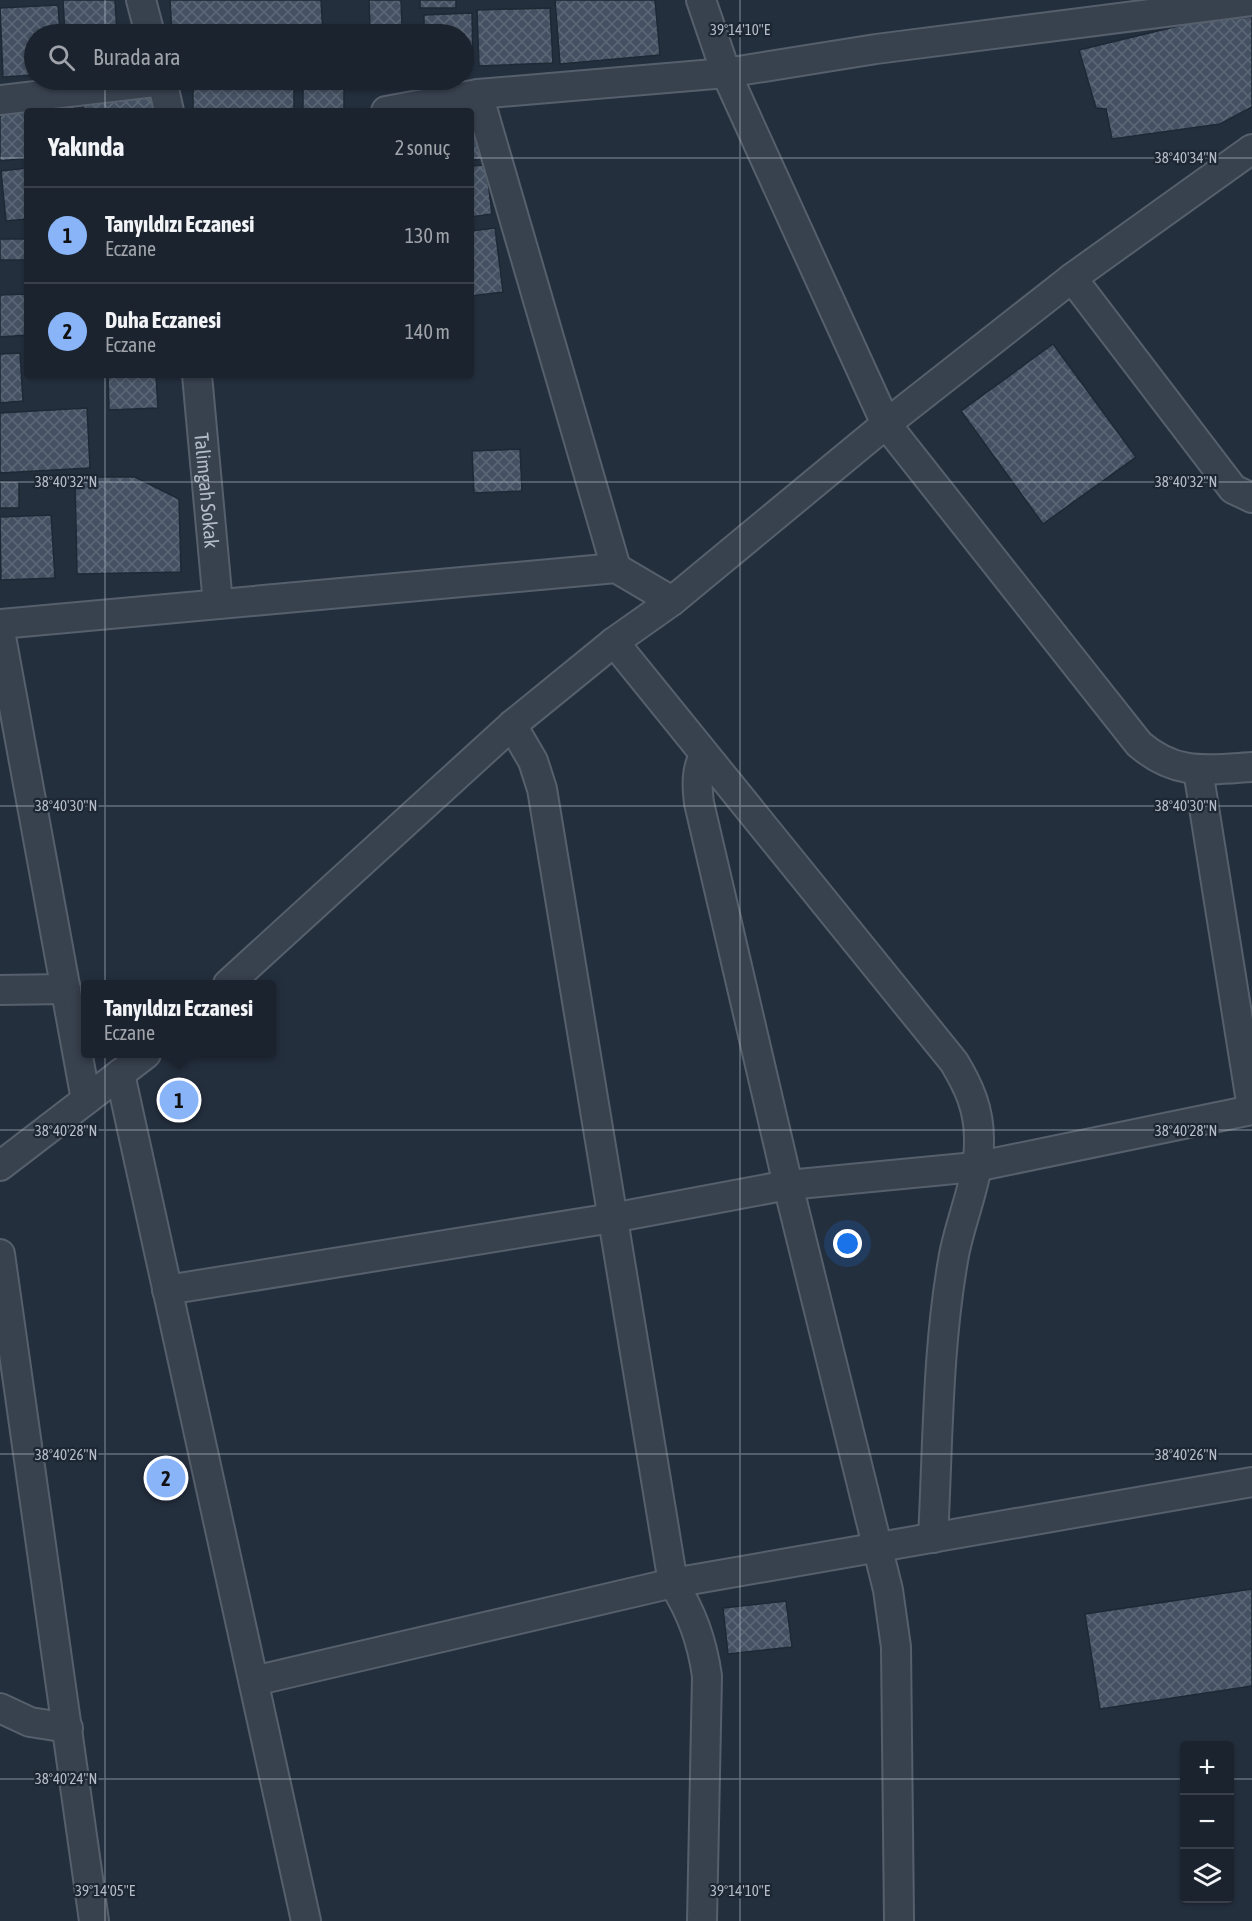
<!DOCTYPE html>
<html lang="tr">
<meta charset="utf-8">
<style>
body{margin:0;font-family:"Asap Condensed",sans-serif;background:#282f3a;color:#f1f3f6}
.controls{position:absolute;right:18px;bottom:18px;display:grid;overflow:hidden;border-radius:6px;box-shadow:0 2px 4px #0004}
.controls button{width:54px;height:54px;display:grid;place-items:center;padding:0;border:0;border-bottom:2px solid #39404a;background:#1b232e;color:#f1f3f6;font:30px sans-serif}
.you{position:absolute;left:848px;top:1244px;width:21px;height:21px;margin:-15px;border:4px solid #fff;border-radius:50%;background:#1a73e8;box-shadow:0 0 0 9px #1a73e833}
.badge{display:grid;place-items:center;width:39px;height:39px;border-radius:50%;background:#8ab4f8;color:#111;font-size:20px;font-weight:700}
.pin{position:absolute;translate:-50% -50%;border:3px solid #fff;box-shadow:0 2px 6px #0006}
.popup{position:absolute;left:81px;top:980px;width:195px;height:78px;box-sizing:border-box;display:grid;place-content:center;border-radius:6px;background:#1b232e;filter:drop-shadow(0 2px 4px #0005);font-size:20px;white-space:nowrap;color:#a0a4aa}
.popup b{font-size:22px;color:#f1f3f6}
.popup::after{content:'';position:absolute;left:50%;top:100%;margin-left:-12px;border:12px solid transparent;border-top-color:#1b232e}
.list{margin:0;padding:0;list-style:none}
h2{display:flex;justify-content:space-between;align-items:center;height:78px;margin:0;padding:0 24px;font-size:26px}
h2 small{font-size:20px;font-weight:400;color:#a0a4aa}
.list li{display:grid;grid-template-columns:39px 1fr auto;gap:18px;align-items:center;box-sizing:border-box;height:96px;padding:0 24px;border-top:2px solid #39404a}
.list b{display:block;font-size:22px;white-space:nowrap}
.list p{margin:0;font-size:20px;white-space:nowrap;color:#a0a4aa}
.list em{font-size:20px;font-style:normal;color:#a0a4aa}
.icon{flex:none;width:33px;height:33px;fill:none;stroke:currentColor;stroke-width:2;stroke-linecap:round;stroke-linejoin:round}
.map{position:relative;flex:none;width:1252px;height:1921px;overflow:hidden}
.search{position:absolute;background:#1b232e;box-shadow:0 2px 4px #0004;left:24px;top:24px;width:450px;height:66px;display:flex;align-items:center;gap:15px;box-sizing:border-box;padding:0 21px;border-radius:33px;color:#a0a4aa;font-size:22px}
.panel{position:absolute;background:#1b232e;box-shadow:0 2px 4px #0004;left:24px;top:108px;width:450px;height:270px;border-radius:6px}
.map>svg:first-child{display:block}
.building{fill:url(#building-cross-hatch);stroke:#1f2835;stroke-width:1.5}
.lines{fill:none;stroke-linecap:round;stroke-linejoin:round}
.minor-casing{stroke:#565f6c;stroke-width:32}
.minor{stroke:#38414e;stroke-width:28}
.ticks{fill:none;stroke:#b4bcc9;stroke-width:1.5;stroke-opacity:0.45}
.labels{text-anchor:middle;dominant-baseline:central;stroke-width:4.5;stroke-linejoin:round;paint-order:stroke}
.street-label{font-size:20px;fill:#b4bcc9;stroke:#1d2633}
.ticks-label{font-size:15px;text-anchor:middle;fill:#b4bcc9;stroke:#1d2633;stroke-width:4.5;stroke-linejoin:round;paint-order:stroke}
</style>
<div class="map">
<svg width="1252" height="1921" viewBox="0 0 1252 1921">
<defs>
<pattern id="building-cross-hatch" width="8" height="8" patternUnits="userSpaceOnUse" patternTransform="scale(1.5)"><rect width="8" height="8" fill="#455162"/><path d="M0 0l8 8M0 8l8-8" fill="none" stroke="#5d6877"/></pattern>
</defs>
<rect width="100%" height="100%" fill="#242f3e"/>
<path class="building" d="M 63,0 L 115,0 L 117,34 L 65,34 Z
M 170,0 L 321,0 L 323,34 L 172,34 Z
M 369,0 L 401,0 L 402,26 L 370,27 Z
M 420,0 L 456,0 L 456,8 L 420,8 Z
M 555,0 L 655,0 L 660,55 L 560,64 Z
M 58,5 L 60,34 L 34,34 L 34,75 L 3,77 L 0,8 Z
M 550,8 L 553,63 L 479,66 L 477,10 Z
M 472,13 L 473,63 L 464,63 L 464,34 L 424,34 L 424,15 Z
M 1252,17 L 1252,107 L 1220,124 L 1112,139 L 1106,109 L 1096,108 L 1079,50 L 1199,21 Z
M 303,80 L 344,80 L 344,111 L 303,111 Z
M 193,83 L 294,83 L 294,111 L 193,111 Z
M 155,95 L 156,111 L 84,111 L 83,100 Z
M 74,99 L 75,111 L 32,111 L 31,104 Z
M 25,105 L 27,158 L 0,161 L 0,108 Z
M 476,112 L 482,159 L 471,160 L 471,113 Z
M 486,165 L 492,214 L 471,217 L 471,166 Z
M 27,168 L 27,219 L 6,221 L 1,171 Z
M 495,228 L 503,292 L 471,296 L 471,231 Z
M 0,239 L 27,239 L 27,260 L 0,260 Z
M 27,294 L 27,335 L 0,337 L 0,295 Z
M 1053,344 L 1136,457 L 1043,524 L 961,411 Z
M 20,353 L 23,401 L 0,403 L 0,354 Z
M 108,375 L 156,375 L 158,408 L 109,410 Z
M 87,408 L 90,468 L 0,473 L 0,413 Z
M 520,449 L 522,491 L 474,493 L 472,451 Z
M 75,477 L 135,477 L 179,499 L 181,572 L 77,574 Z
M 0,481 L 19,481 L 19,508 L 0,508 Z
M 51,515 L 55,578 L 1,580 L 0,517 Z
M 1252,1589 L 1252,1686 L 1100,1709 L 1085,1614 Z
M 786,1601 L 792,1647 L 728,1654 L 723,1608 Z"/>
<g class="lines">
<defs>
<g id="minor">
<path d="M 141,0 L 150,34"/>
<path d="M 701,0 L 726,73 L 886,424 L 1139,744 C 1176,776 1207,770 1252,767"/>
<path d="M 162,80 L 169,111"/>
<path d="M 478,94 L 616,568"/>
<path d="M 0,100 L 163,81"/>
<path d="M 386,111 L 478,94 L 726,73 L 876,49 L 1252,1"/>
<path d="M 1072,278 L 1233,489 L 1252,498"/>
<path id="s1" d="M 197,375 L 218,604"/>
<path d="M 0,624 L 616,568 L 672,601"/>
<path d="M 0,631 L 86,1100"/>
<path d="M 614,642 L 954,1062 C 969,1087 979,1109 979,1139 C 980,1177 961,1218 954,1255 C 937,1348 938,1445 933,1538"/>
<path d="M 512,725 L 533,761 L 542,789 L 673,1583 C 692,1613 702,1641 707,1676 L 702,1921"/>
<path d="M 704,755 C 696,771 697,786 699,803 L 788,1185 L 888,1590 L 896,1647 L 899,1921"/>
<path d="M 1198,770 L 1252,1108"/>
<path d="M 228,984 L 512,725 L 614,642 L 672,601 L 886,424 L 1072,278 L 1252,149"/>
<path d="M 0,990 L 66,989"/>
<path d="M 120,1074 L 306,1921"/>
<path d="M 0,1166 L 146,1054"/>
<path d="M 0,1254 L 94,1921"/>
<path d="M 167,1290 L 612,1218 L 788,1185 L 975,1167 L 1252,1110"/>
<path d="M 254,1681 L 673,1583 L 1252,1482"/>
<path d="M 0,1708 L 30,1722 L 68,1728"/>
</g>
</defs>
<use href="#minor" class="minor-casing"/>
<use href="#minor" class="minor"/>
</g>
<path class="ticks" d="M 105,0 L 105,34M 740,0 L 740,1921M 105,80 L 105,111M 0,158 L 27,158M 471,158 L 1252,158M 105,375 L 105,1921M 0,482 L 1252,482M 0,806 L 1252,806M 0,1130 L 1252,1130M 0,1454 L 1252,1454M 0,1779 L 1184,1779M 1230,1779 L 1252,1779"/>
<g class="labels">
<g class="street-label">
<text stroke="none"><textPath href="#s1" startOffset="116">Talimgah Sokak</textPath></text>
</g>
</g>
<g class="ticks-label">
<text x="740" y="35">39°14'10"E</text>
<text x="1186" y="163">38°40'34"N</text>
<text x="66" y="487">38°40'32"N</text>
<text x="1186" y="487">38°40'32"N</text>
<text x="66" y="811">38°40'30"N</text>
<text x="1186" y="811">38°40'30"N</text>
<text x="66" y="1136">38°40'28"N</text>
<text x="1186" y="1136">38°40'28"N</text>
<text x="66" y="1460">38°40'26"N</text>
<text x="1186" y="1460">38°40'26"N</text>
<text x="66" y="1784">38°40'24"N</text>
<text x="105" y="1896">39°14'05"E</text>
<text x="740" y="1896">39°14'10"E</text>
</g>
</svg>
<div class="controls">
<button>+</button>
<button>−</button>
<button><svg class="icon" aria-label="layers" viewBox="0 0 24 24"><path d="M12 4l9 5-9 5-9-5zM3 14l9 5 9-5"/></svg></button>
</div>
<div class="you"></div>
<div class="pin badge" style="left:179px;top:1100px">1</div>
<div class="popup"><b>Tanyıldızı Eczanesi</b>Eczane</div>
<div class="pin badge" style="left:166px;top:1478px">2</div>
<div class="search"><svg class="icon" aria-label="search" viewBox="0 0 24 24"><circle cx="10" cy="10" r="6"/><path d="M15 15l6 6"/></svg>Burada ara</div>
<section class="panel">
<h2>Yakında<small>2 sonuç</small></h2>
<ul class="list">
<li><span class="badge">1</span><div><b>Tanyıldızı Eczanesi</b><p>Eczane</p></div><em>130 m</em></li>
<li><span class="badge">2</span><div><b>Duha Eczanesi</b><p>Eczane</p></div><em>140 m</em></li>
</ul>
</section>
</div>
